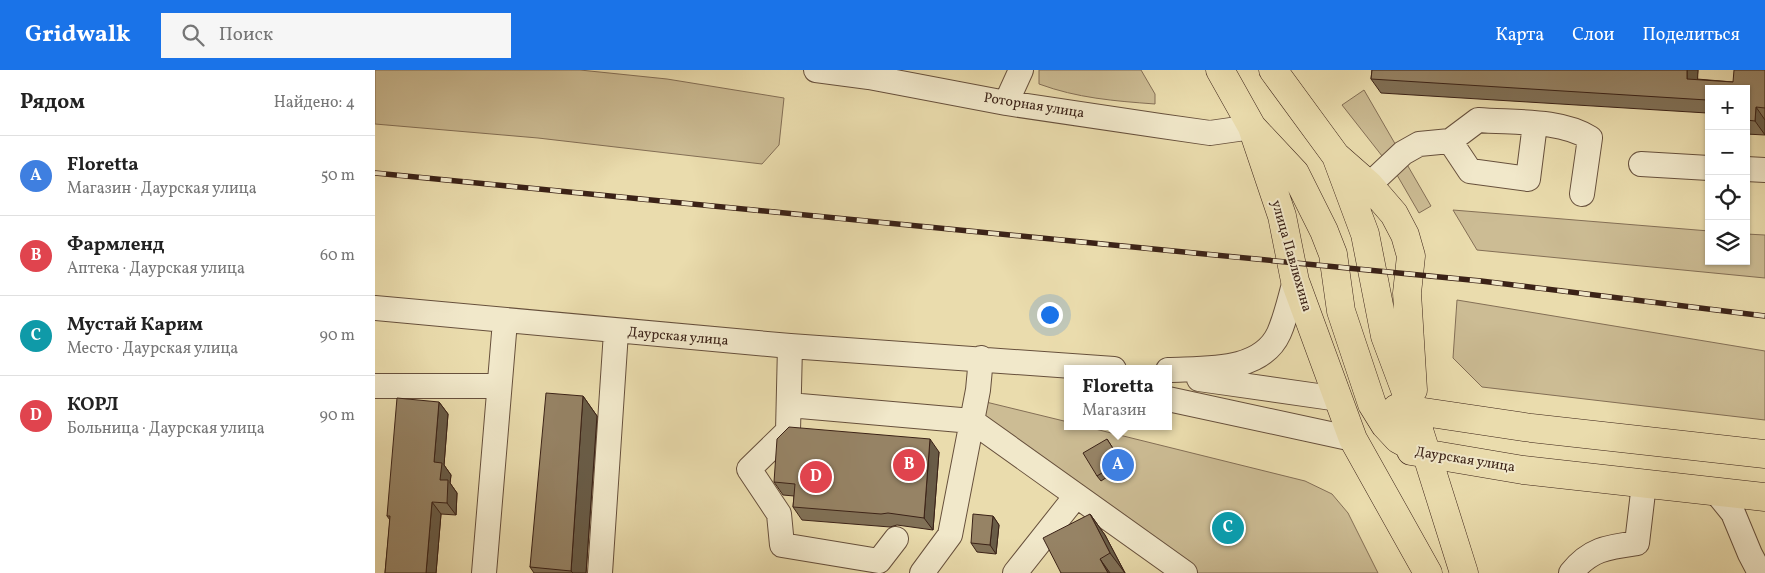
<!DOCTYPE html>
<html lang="ru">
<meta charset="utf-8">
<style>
body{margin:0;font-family:Vollkorn,serif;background:#f6f6f6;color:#222}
.controls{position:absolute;right:15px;top:15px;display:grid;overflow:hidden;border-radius:0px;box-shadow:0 1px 4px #0004}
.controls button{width:45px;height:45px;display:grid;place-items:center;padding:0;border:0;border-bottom:1px solid #e0e0e0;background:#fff;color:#222;font:25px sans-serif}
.you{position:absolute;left:674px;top:244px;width:18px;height:18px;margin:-12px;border:4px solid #fff;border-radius:50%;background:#1a73e8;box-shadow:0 0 0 8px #1a73e833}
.badge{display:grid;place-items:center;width:32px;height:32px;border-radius:50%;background:#1a73e8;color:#fff;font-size:16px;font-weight:700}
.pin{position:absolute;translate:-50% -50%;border:2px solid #fff;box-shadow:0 1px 5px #0006}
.popup{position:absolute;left:689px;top:295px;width:108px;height:65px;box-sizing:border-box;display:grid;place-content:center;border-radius:0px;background:#fff;filter:drop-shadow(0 1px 4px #0005);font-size:16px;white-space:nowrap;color:#767676}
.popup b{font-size:19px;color:#222}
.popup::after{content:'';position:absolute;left:50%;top:100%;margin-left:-10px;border:10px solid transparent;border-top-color:#fff}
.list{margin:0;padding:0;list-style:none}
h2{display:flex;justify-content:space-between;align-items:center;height:65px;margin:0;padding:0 20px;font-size:21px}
h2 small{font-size:16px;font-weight:400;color:#767676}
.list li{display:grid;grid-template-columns:32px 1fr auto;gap:15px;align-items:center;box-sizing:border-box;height:80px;padding:0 20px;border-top:1px solid #e0e0e0}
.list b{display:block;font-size:19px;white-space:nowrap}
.list p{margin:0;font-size:16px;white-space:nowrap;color:#767676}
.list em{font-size:16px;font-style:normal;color:#767676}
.icon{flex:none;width:28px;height:28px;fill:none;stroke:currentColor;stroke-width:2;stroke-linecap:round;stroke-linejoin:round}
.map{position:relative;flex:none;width:1390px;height:503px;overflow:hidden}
header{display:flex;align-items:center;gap:30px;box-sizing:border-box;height:70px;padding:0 25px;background:#1a73e8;color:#fff}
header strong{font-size:24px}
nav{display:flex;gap:28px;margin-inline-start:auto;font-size:18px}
.search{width:350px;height:45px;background:#f6f6f6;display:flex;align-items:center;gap:12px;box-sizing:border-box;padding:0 18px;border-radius:0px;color:#767676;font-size:19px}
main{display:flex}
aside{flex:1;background:#fff}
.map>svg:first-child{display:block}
.green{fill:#ccbc94;stroke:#846f56}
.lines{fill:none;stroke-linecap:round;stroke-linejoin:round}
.minor-casing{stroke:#67503c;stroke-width:26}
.major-casing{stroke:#3b2217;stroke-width:29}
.minor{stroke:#f1e8ca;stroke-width:24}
.major{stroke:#eadcad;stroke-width:28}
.rail-casing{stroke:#3b2217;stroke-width:5.5}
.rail{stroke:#f1e8ca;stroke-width:4;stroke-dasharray:11;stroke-linecap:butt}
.wall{fill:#817157;stroke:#3b2217}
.shaded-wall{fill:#695c47;stroke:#3b2217}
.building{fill:#968365;stroke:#3b2217}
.labels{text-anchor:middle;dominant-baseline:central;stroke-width:4;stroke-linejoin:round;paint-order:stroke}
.street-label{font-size:14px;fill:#3b2217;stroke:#f1e8ca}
</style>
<header>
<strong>Gridwalk</strong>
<div class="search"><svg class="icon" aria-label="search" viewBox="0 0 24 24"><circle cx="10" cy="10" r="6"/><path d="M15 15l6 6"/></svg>Поиск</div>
<nav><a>Карта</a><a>Слои</a><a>Поделиться</a></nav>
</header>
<main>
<aside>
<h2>Рядом<small>Найдено: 4</small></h2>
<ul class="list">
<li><span class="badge" style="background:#3f7fe0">A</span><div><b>Floretta</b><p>Магазин · Даурская улица</p></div><em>50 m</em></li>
<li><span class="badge" style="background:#e0444e">B</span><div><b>Фармленд</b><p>Аптека · Даурская улица</p></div><em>60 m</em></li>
<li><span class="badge" style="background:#0f9aa8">C</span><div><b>Мустай Карим</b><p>Место · Даурская улица</p></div><em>90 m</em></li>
<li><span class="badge" style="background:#e0444e">D</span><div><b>КОРЛ</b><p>Больница · Даурская улица</p></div><em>90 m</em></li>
</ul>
</aside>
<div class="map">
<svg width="1390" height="503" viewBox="0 0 1390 503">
<rect width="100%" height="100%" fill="#eadcad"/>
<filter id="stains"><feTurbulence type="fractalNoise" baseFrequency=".004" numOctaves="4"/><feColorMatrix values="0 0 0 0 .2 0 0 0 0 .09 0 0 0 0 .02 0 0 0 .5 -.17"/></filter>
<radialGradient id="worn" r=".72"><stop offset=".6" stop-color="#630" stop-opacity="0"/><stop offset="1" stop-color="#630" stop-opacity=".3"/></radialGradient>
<path class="green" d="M 0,0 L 205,0 L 292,9 L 409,28 L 404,75 L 387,94 L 163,68 L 0,54 Z
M 664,0 L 766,0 L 780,24 L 780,34 C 739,31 702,28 664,14 Z
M 989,20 L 1056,136 L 1044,143 L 1022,105 L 967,35 Z
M 1078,140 L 1334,161 L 1334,191 L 1371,191 L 1371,164 L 1390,165 L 1390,208 L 1102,180 Z
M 1082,230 L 1390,281 L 1390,350 L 1107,317 L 1078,288 Z
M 611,332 L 693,352 L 693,356 L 708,356 L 930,411 L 957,424 L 973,443 L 1003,503 L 821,503 L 608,351 Z"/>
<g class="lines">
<defs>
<path id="minor" d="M 441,0 L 494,7 L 631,33 L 786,56 L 835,63 L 877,57
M 631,33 L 646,0
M 1075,71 L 1095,101 L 1153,109 L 1160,54
M 1266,94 L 1334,98
M 1371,99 L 1390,100
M 994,115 L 1028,83 L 1044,74 L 1075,71 L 1103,50 C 1139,53 1184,49 1215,68 L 1207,124
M 0,238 L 415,276 L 739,299
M 415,276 L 413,361 L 374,399 L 404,444 L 407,475 L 504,491 L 521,469
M 793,300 C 830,298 886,303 904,263 C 911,247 915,228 920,211
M 824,309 L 964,329
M 0,316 L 124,316
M 793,329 L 978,369
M 414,335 L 597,351 L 810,503
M 1341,422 L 1358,443 L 1375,484 L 1385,503
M 109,503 L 130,251
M 225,503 L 241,262
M 547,503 L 575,465 L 603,320 L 606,288
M 640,503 L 701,426
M 1196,503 C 1215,479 1233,477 1262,473 L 1269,414"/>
<path id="major" d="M 845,0 L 877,57 L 920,103 L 949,161 L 958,184 L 966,241 L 997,334 L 1010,355 L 1023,369 L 1052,385
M 898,0 L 961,86 L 994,115 L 1019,144 L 1030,165 L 1036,186 L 1032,223 L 1038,320
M 877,57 L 907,146 L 920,211 L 978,369 L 1053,503
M 961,86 L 990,164 L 1010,266 L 1038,341 L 1089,503
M 1022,338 L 1156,358 L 1390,384
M 1036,381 L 1148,400 L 1390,427"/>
</defs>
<use href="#minor" class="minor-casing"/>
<use href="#major" class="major-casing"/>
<use href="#minor" class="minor"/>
<use href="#major" class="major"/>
<defs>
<path id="rail" d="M 0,103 L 1106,211 L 1390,246"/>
</defs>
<use href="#rail" class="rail-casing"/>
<use href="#rail" class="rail"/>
</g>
<path class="wall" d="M 997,0 L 1323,0 L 1322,9 L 1358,12 L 1390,0 L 1390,65 L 1371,64 L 1371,19 L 1334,19 L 1334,51 L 1331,48 L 1332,43 L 1006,23 L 996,9 Z
M 208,326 L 222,346 L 211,503 L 159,503 L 155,497 Z
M 64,332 L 73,344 L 69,395 L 76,405 L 75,413 L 82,423 L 81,445 L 66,444 L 61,503 L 10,503 L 15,450 L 12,446 Z
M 732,369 L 749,396 L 726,411 L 722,406 Z
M 564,382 L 558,460 L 522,455 L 515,457 L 427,450 L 418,437 L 419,426 L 408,425 L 399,412 Z
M 715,444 L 730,465 L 750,503 L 686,503 Z
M 618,446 L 624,455 L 621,484 L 602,482 L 596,473 Z"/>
<path class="shaded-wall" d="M 1312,0 L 1323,0 L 1322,23 L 1312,9 Z
M 1381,37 L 1390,50 L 1390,65 L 1380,51 Z
M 208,326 L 222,346 L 211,503 L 198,503 L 196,501 Z
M 64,332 L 73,344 L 69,395 L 76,405 L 75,413 L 82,423 L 81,445 L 72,433 L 59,392 Z
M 555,369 L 564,382 L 558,460 L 549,448 Z
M 57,432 L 66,444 L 61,503 L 51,503 Z
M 715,444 L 730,465 L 750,503 L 735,483 Z
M 618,446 L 624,455 L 621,484 L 615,475 Z
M 725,489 L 735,503 L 733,503 Z"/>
<path class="building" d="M 997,0 L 1312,0 L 1312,9 L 1358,12 L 1359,0 L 1390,0 L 1390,38 L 1381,37 L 1380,51 L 1371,50 L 1371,19 L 1334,19 L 1334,48 L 1331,48 L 1332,30 L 996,9 Z
M 171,323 L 208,326 L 196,501 L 155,497 Z
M 22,328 L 64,332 L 59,392 L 67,393 L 65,410 L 73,410 L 72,433 L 57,432 L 51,503 L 10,503 L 15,446 L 12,446 Z
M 414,357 L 555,369 L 549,448 L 513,443 L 506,444 L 418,437 L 420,414 L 399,412 L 402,369 Z
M 732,369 L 746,391 L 722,406 L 708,383 Z
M 598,444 L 618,446 L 615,475 L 596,473 Z
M 715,444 L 735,483 L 725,489 L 733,503 L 686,503 L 668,468 Z"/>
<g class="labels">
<g class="street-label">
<text transform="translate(659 36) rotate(9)">Роторная улица</text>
<text transform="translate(916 186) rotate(74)">улица Павлюхина</text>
<text transform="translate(303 267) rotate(5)">Даурская улица</text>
<text transform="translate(1090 390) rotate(9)">Даурская улица</text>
</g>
</g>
<rect width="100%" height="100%" filter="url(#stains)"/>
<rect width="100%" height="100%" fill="url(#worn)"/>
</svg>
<div class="controls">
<button>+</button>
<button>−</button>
<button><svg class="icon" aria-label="locate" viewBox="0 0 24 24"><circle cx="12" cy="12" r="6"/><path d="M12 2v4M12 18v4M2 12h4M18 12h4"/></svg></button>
<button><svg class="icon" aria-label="layers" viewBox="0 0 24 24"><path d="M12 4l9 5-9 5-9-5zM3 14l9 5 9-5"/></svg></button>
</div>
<div class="you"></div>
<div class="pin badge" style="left:743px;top:395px;background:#3f7fe0">A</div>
<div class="popup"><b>Floretta</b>Магазин</div>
<div class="pin badge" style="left:534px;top:395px;background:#e0444e">B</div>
<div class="pin badge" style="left:853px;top:458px;background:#0f9aa8">C</div>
<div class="pin badge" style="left:441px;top:407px;background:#e0444e">D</div>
</div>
</main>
